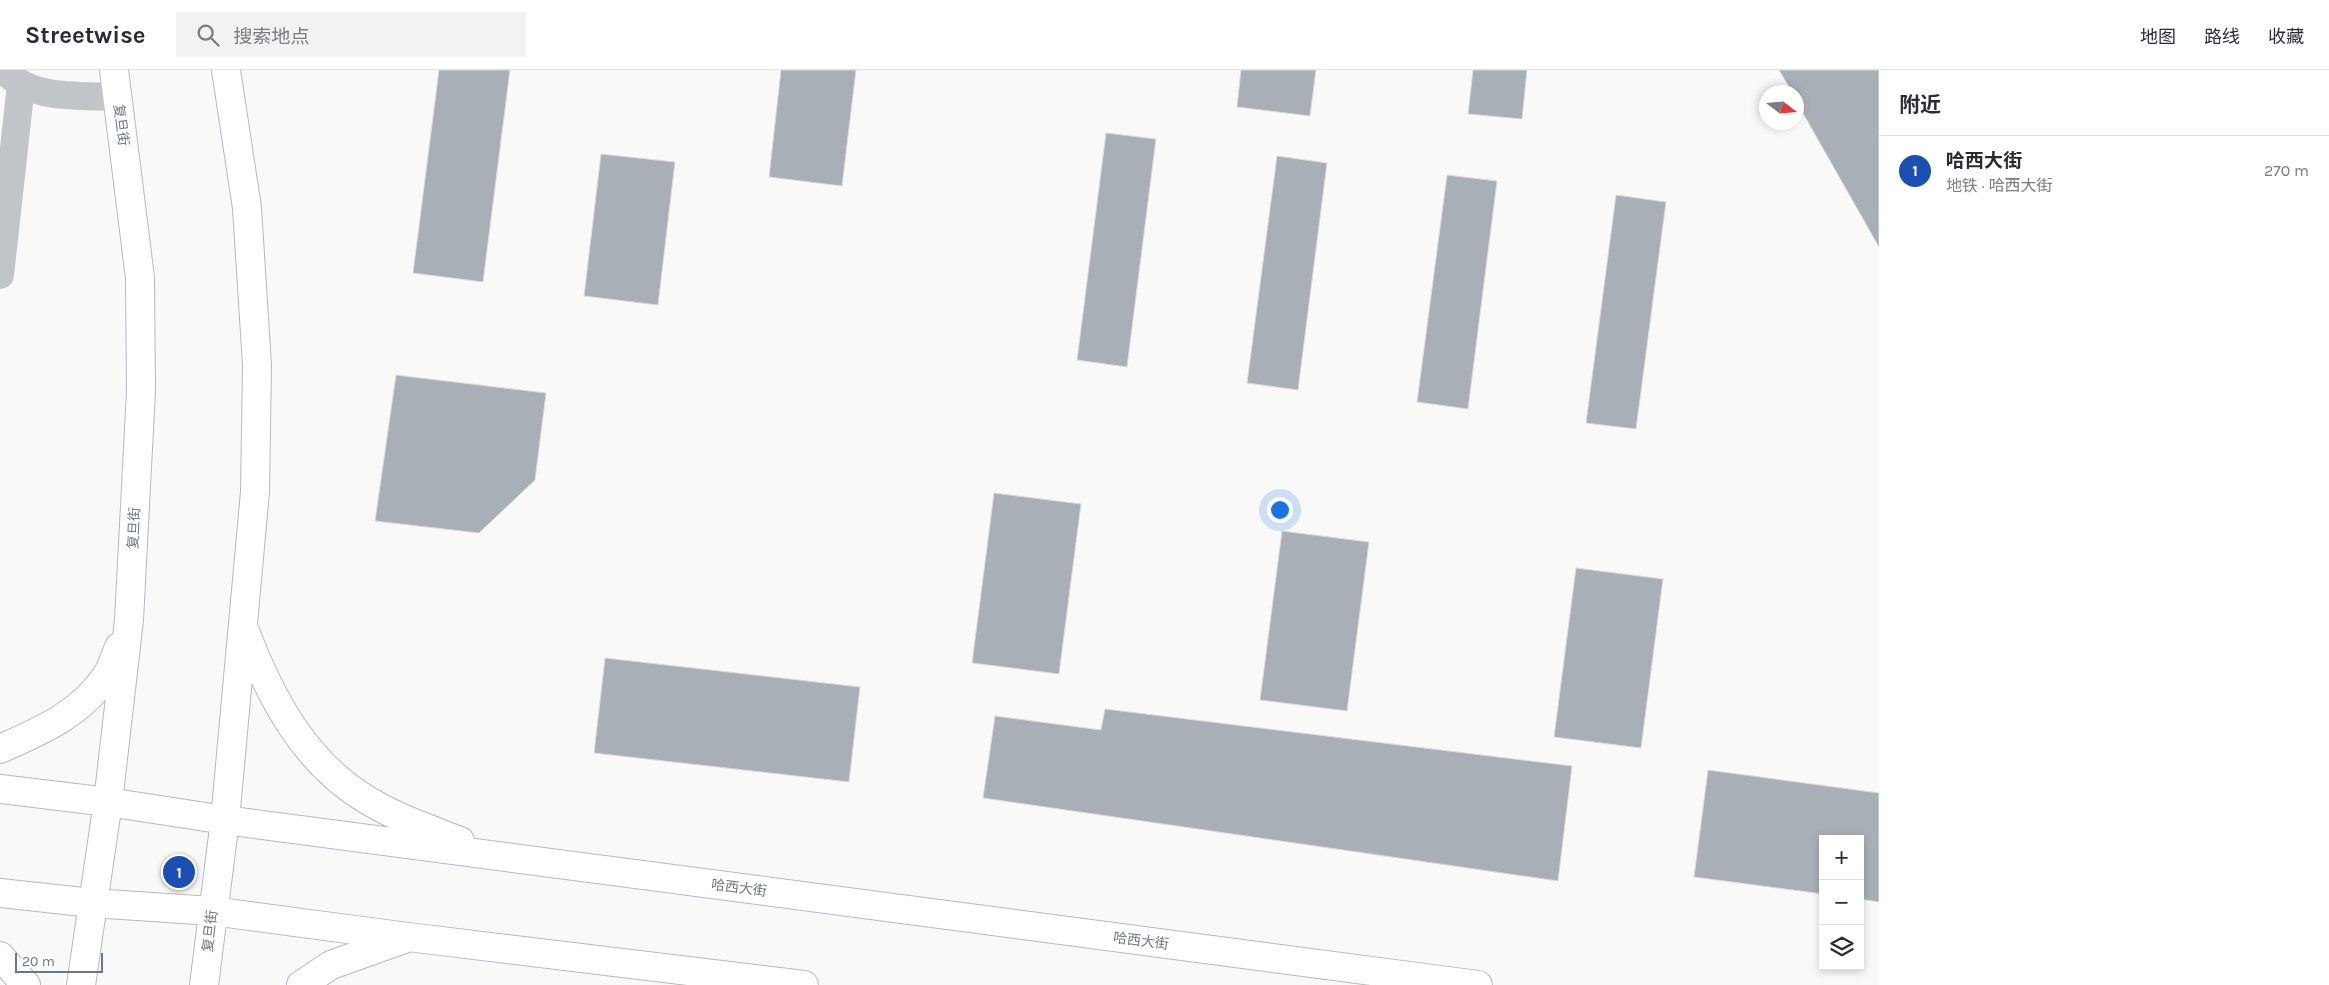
<!DOCTYPE html>
<html lang="zh">
<meta charset="utf-8">
<style>
body{margin:0;font-family:Karla,"Noto Sans SC",sans-serif;background:#f2f2f3;color:#2b2b33}
.controls{position:absolute;right:15px;bottom:15px;display:grid;overflow:hidden;border-radius:0px;box-shadow:0 2px 8px #0003}
.controls button{width:45px;height:45px;display:grid;place-items:center;padding:0;border:0;border-bottom:1px solid #e1e1e2;background:#fff;color:#2b2b33;font:25px sans-serif}
.compass{position:absolute;left:1759px;top:15px;width:45px;height:45px;border-radius:50%;background:#fff;box-shadow:0 2px 8px #0003;rotate:106deg}
.scale{position:absolute;left:15px;bottom:12px;width:88px;box-sizing:border-box;padding-left:5px;border:2px solid #6a7787;border-top:0;font-size:14px;line-height:18px;white-space:nowrap;color:#6a7787;-webkit-text-stroke:4px #fff;paint-order:stroke}
.you{position:absolute;left:1279px;top:439px;width:18px;height:18px;margin:-12px;border:4px solid #fff;border-radius:50%;background:#1a73e8;box-shadow:0 0 0 8px #1a73e833}
.badge{display:grid;place-items:center;width:32px;height:32px;border-radius:50%;background:#0b8043;color:#fff;font-size:16px;font-weight:700}
.pin{position:absolute;translate:-50% -50%;border:2px solid #fff;box-shadow:0 1px 5px #0006}
.list{margin:0;padding:0;list-style:none}
h2{display:flex;justify-content:space-between;align-items:center;height:65px;margin:0;padding:0 20px;font-size:21px}
h2 small{font-size:16px;font-weight:400;color:#7c7c81}
.list li{display:grid;grid-template-columns:32px 1fr auto;gap:15px;align-items:center;box-sizing:border-box;height:70px;padding:0 20px;border-top:1px solid #e1e1e2}
.list b{display:block;font-size:19px;white-space:nowrap}
.list p{margin:0;font-size:16px;white-space:nowrap;color:#7c7c81}
.list em{font-size:16px;font-style:normal;color:#7c7c81}
.icon{flex:none;width:28px;height:28px;fill:none;stroke:currentColor;stroke-width:2;stroke-linecap:round;stroke-linejoin:round}
.map{position:relative;flex:none;width:1879px;height:915px;overflow:hidden}
header{display:flex;align-items:center;gap:30px;box-sizing:border-box;height:70px;padding:0 25px;background:#fff;border-bottom:1px solid #e1e1e2}
header strong{font-size:24px}
nav{display:flex;gap:28px;margin-inline-start:auto;font-size:18px}
.search{width:350px;height:45px;background:#f2f2f3;display:flex;align-items:center;gap:12px;box-sizing:border-box;padding:0 18px;border-radius:0px;color:#7c7c81;font-size:19px}
main{display:flex}
aside{flex:1;background:#fff}
.map>svg:first-child{display:block}
.building{fill:#a8afb7;stroke:#dbdcda}
.lines{fill:none;stroke-linecap:round;stroke-linejoin:round}
.major-casing{stroke:#b5b9be;stroke-width:30}
.minor{stroke:#c1c5c9;stroke-width:28}
.major{stroke:#fff;stroke-width:28}
.labels{text-anchor:middle;dominant-baseline:central;stroke-width:5;stroke-linejoin:round;paint-order:stroke}
.street-label{font-size:14px;fill:#6a7787;stroke:#fff}
</style>
<header>
<strong>Streetwise</strong>
<div class="search"><svg class="icon" aria-label="search" viewBox="0 0 24 24"><circle cx="10" cy="10" r="6"/><path d="M15 15l6 6"/></svg>搜索地点</div>
<nav><a>地图</a><a>路线</a><a>收藏</a></nav>
</header>
<main>
<div class="map">
<svg width="1879" height="915" viewBox="0 0 1879 915">
<rect width="100%" height="100%" fill="#f9faf8"/>
<path class="building" d="M 439,0 L 510,0 L 483,212 L 413,203 Z
M 781,0 L 856,0 L 842,116 L 769,107 Z
M 1241,0 L 1316,0 L 1310,46 L 1237,37 Z
M 1473,0 L 1527,0 L 1522,49 L 1468,44 Z
M 1779,0 L 1879,0 L 1879,177 L 1796,31 L 1796,22 L 1792,22 Z
M 1106,63 L 1156,69 L 1127,297 L 1077,290 Z
M 601,84 L 675,92 L 658,235 L 584,226 Z
M 1277,86 L 1327,93 L 1298,320 L 1247,313 Z
M 1447,105 L 1497,111 L 1468,339 L 1417,332 Z
M 1616,125 L 1666,132 L 1636,359 L 1586,353 Z
M 396,305 L 546,323 L 535,410 L 479,463 L 375,451 Z
M 994,423 L 1081,434 L 1059,604 L 972,593 Z
M 1282,461 L 1369,472 L 1347,641 L 1260,630 Z
M 1576,498 L 1663,509 L 1641,678 L 1554,667 Z
M 605,588 L 860,617 L 849,712 L 594,683 Z
M 1105,639 L 1572,696 L 1558,811 L 983,728 L 995,646 L 1101,660 Z
M 1708,700 L 1879,723 L 1879,832 L 1860,829 L 1860,769 L 1823,769 L 1823,824 L 1694,807 Z"/>
<g class="lines">
<defs>
<path id="major" d="M 245,561 C 270,627 305,694 369,731 C 397,748 429,759 460,771
M 0,679 C 41,661 81,644 107,605 C 112,597 115,586 119,577
M 0,719 L 108,732 L 225,750 L 1478,915
M 0,823 L 92,833 L 212,841 L 408,867 L 804,915
M 0,886 L 26,915
M 81,915 L 108,732 L 129,550 L 141,321 L 140,208 L 114,0
M 204,915 L 225,750 L 255,422 L 257,295 L 247,138 L 226,0
M 301,915 L 331,895 L 404,869"/>
</defs>
<use href="#major" class="major-casing"/>
<path class="minor" d="M 4,0 C 31,31 80,25 117,27
M 0,205 L 21,15"/>
<use href="#major" class="major"/>
</g>
<g class="labels">
<g class="street-label">
<text transform="translate(121 55) rotate(83)">复旦街</text>
<text transform="translate(134 458) rotate(-87)">复旦街</text>
<text transform="translate(739 818) rotate(7)">哈西大街</text>
<text transform="translate(210 861) rotate(-83)">复旦街</text>
<text transform="translate(1141 871) rotate(7)">哈西大街</text>
</g>
</g>
</svg>
<div class="controls">
<button>+</button>
<button>−</button>
<button><svg class="icon" aria-label="layers" viewBox="0 0 24 24"><path d="M12 4l9 5-9 5-9-5zM3 14l9 5 9-5"/></svg></button>
</div>
<svg class="compass" viewBox="-18 -18 36 36"><path d="M0-13l5 13h-10z" fill="#e53935"/><path d="M0 13l5-13h-10z" fill="#7c7c81"/></svg>
<div class="scale">20 m</div>
<div class="you"></div>
<div class="pin badge" style="left:179px;top:802px;background:#1a4fb4">1</div>
</div>
<aside>
<h2>附近<small></small></h2>
<ul class="list">
<li><span class="badge" style="background:#1a4fb4">1</span><div><b>哈西大街</b><p>地铁 · 哈西大街</p></div><em>270 m</em></li>
</ul>
</aside>
</main>
